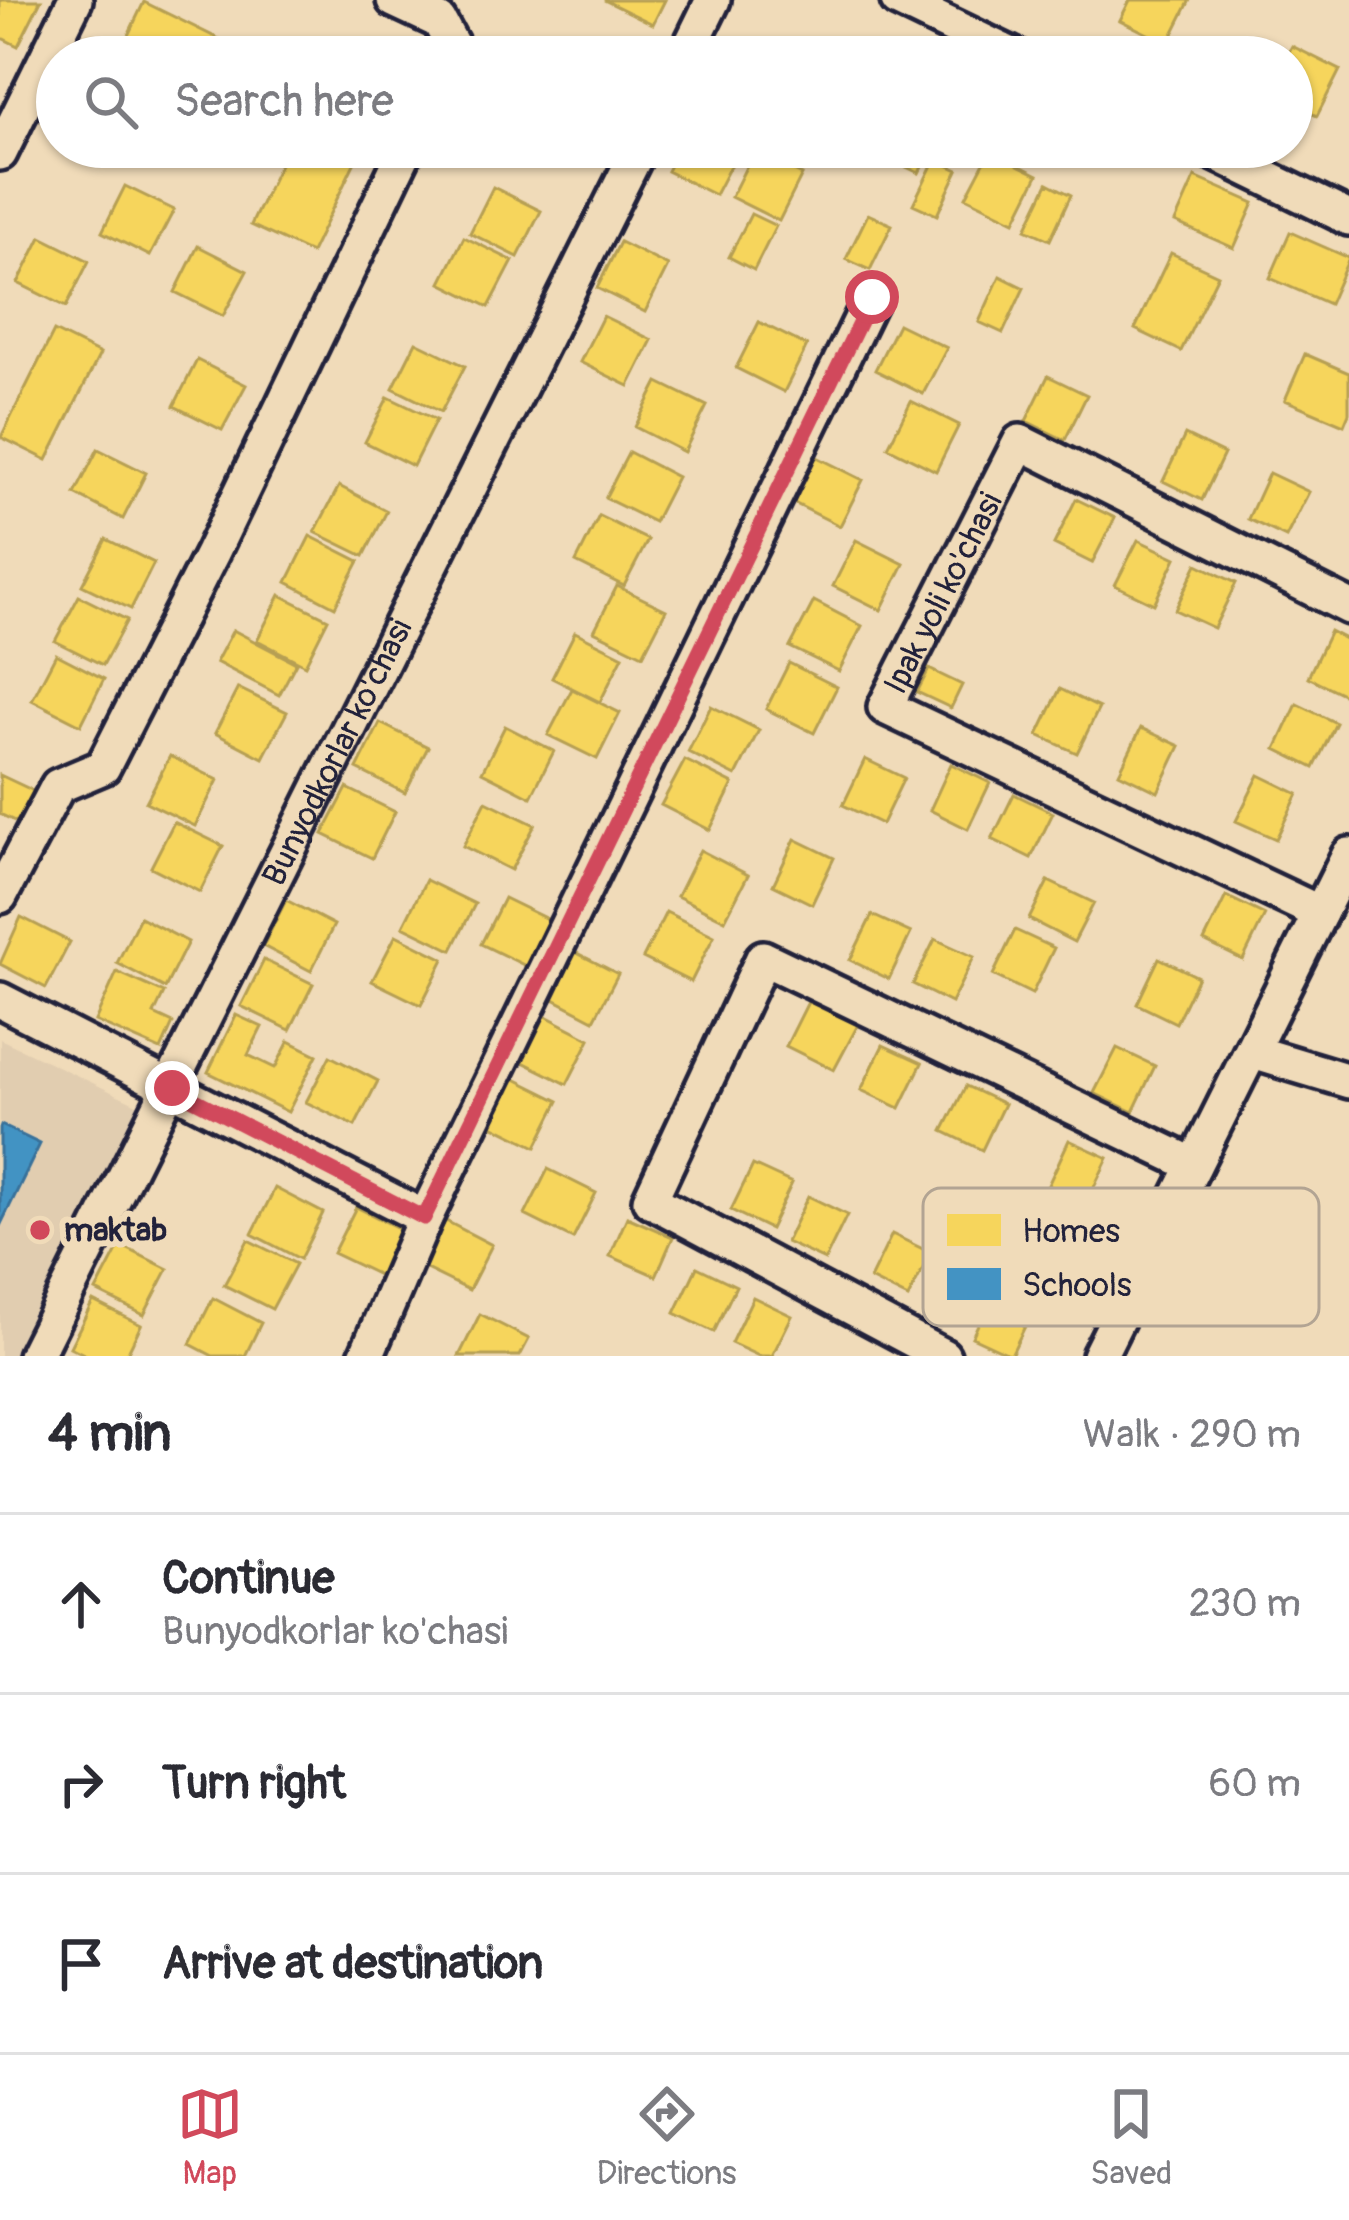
<!DOCTYPE html>
<meta charset="utf-8">
<style>
body{margin:0;font-family:Pangolin,sans-serif;background:#f7f7f7;color:#2b2b33}
.stop{position:absolute;width:36px;height:36px;margin:-27px;border:9px solid #d1495b;border-radius:50%;background:#fff}
.stop.end{background:#d1495b;border-color:#fff;box-shadow:0 3px 12px #0008}
.list{margin:0;padding:0;list-style:none}
h2{display:flex;justify-content:space-between;align-items:center;height:156px;margin:0;padding:0 48px;font-size:51px}
h2 small{font-size:39px;font-weight:400;color:#7c7c81}
.list li{display:grid;grid-template-columns:78px 1fr auto;gap:36px;align-items:center;box-sizing:border-box;height:180px;padding:0 48px;border-top:3px solid #e1e1e2}
.list b{display:block;font-size:45px;white-space:nowrap}
.list p{margin:0;font-size:39px;white-space:nowrap;color:#7c7c81}
.list em{font-size:39px;font-style:normal;color:#7c7c81}
.icon{flex:none;width:66px;height:66px;fill:none;stroke:currentColor;stroke-width:2;stroke-linecap:round;stroke-linejoin:round}
.map{position:relative;flex:none;width:1349px;height:1356px;overflow:hidden}
.search{position:absolute;background:#fff;box-shadow:0 3px 9px #0004;left:36px;right:36px;top:36px;height:132px;display:flex;align-items:center;gap:30px;box-sizing:border-box;padding:0 42px;border-radius:66px;color:#7c7c81;font-size:45px}
.sheet{height:696px;background:#fff}
nav{display:flex;justify-content:space-around;align-items:center;box-sizing:border-box;height:168px;border-top:3px solid #e1e1e2;background:#fff;font-size:33px;color:#7c7c81}
nav a{display:grid;justify-items:center;gap:6px}
nav .on{color:#d1495b}
.map>svg:first-child{display:block}
.built{fill:#e1cdb0}
.homes{fill:#f6d55c;stroke:#b69f52;stroke-width:3}
.schools{fill:#4393c3;stroke:#39719a;stroke-width:3}
.lines{fill:none;stroke-linecap:round;stroke-linejoin:round}
.minor-casing{stroke:#22223b;stroke-width:42}
.minor{stroke:#f0dbb9;stroke-width:33}
.route{stroke:#d1495b;stroke-width:15}
.poi-dot{fill:#d1495b;stroke:#f0dbb9;stroke-width:4.5}
.labels{text-anchor:middle;dominant-baseline:central;stroke-width:12;stroke-linejoin:round;paint-order:stroke}
.street-label{font-size:33px;fill:#22223b;stroke:#f0dbb9}
.poi-label{font-size:33px;font-weight:bold;fill:#22223b;stroke:#f0dbb9;text-anchor:start}
.key{fill:#f0dbb9;stroke:#b2a493;stroke-width:3}
.key-label{font-size:33px;fill:#22223b}
</style>
<div class="map">
<svg width="1349" height="1356" viewBox="0 0 1349 1356">
<rect width="100%" height="100%" fill="#f0dbb9"/>
<filter id="ink" filterUnits="userSpaceOnUse"><feTurbulence type="fractalNoise" baseFrequency=".00833" numOctaves="2"/><feDisplacementMap in="SourceGraphic" scale="24" xChannelSelector="R" yChannelSelector="G"/><feConvolveMatrix kernelMatrix="1 2 1 2 8 2 1 2 1" color-interpolation-filters="sRGB"/></filter>
<g filter="url(#ink)">
<path class="built" d="M 0,1039 L 139,1105 L 20,1356 L 0,1356 Z"/>
<path class="homes" d="M 0,0 L 41,0 L 18,46 L 0,37 Z
M 604,0 L 665,0 L 653,24 Z
M 1130,0 L 1190,0 L 1168,44 L 1120,20 Z
M 144,2 L 233,46 L 227,57 L 129,57 L 120,52 Z
M 1292,46 L 1340,70 L 1317,116 L 1292,104 L 1292,57 L 1286,57 Z
M 288,147 L 362,147 L 311,253 L 251,225 Z
M 679,147 L 739,149 L 715,195 L 667,171 Z
M 903,147 L 932,147 L 919,173 L 896,162 Z
M 754,151 L 802,175 L 779,221 L 731,197 Z
M 990,151 L 1038,175 L 1015,221 L 966,197 Z
M 935,159 L 958,170 L 937,215 L 913,204 Z
M 1195,177 L 1254,203 L 1234,248 L 1175,222 Z
M 1048,183 L 1071,195 L 1050,240 L 1026,229 Z
M 125,186 L 174,210 L 150,256 L 102,232 Z
M 493,187 L 541,211 L 518,257 L 470,233 Z
M 751,214 L 776,226 L 754,270 L 729,257 Z
M 868,214 L 892,225 L 870,270 L 846,259 Z
M 1290,232 L 1349,258 L 1329,304 L 1270,278 Z
M 41,237 L 89,261 L 66,307 L 18,283 Z
M 464,237 L 513,261 L 489,307 L 441,283 Z
M 620,242 L 668,266 L 645,312 L 597,288 Z
M 198,246 L 247,271 L 223,316 L 175,292 Z
M 1171,253 L 1218,275 L 1181,351 L 1135,329 Z
M 1000,276 L 1024,288 L 1003,333 L 979,322 Z
M 603,316 L 652,340 L 629,386 L 580,362 Z
M 759,322 L 807,346 L 784,392 L 736,368 Z
M 898,324 L 947,348 L 923,394 L 875,370 Z
M 54,331 L 100,354 L 47,460 L 1,437 Z
M 416,342 L 465,366 L 441,412 L 393,388 Z
M 1305,354 L 1349,373 L 1349,413 L 1344,425 L 1285,400 Z
M 197,360 L 246,385 L 222,430 L 174,406 Z
M 1048,376 L 1087,395 L 1065,440 L 1026,421 Z
M 658,382 L 707,406 L 684,452 L 635,427 Z
M 388,397 L 436,420 L 413,466 L 365,442 Z
M 911,401 L 959,425 L 936,471 L 888,447 Z
M 1185,435 L 1224,454 L 1202,500 L 1163,481 Z
M 98,449 L 146,473 L 123,519 L 75,494 Z
M 629,452 L 677,477 L 654,522 L 605,498 Z
M 815,456 L 863,480 L 840,526 L 792,502 Z
M 1269,473 L 1309,492 L 1286,537 L 1248,519 Z
M 339,486 L 387,511 L 364,556 L 315,532 Z
M 1076,499 L 1115,518 L 1092,563 L 1054,544 Z
M 599,516 L 648,540 L 624,586 L 576,562 Z
M 310,536 L 359,561 L 335,607 L 287,582 Z
M 106,539 L 154,563 L 131,609 L 82,585 Z
M 856,540 L 904,564 L 881,610 L 833,586 Z
M 1138,540 L 1176,558 L 1154,604 L 1115,585 Z
M 1197,564 L 1236,583 L 1214,628 L 1175,610 Z
M 617,586 L 666,610 L 643,655 L 594,631 Z
M 280,595 L 328,619 L 305,665 L 257,640 Z
M 79,596 L 127,620 L 103,665 L 55,641 Z
M 814,601 L 862,626 L 839,671 L 790,647 Z
M 233,630 L 296,663 L 279,695 L 216,662 Z
M 1330,631 L 1349,641 L 1347,696 L 1308,677 Z
M 575,632 L 623,656 L 600,702 L 552,678 Z
M 56,654 L 104,679 L 81,725 L 32,700 Z
M 789,663 L 837,687 L 814,733 L 766,709 Z
M 929,669 L 962,685 L 951,708 L 917,692 Z
M 238,688 L 287,712 L 263,758 L 215,733 Z
M 572,689 L 620,713 L 597,759 L 548,735 Z
M 1060,689 L 1099,708 L 1077,753 L 1038,735 Z
M 1297,704 L 1336,723 L 1314,768 L 1276,749 Z
M 711,706 L 759,730 L 736,776 L 688,752 Z
M 380,723 L 428,747 L 405,793 L 357,769 Z
M 505,726 L 554,751 L 531,797 L 482,772 Z
M 1141,728 L 1180,746 L 1158,792 L 1119,773 Z
M 170,756 L 218,780 L 195,826 L 146,802 Z
M 865,759 L 904,778 L 882,824 L 843,805 Z
M 685,760 L 733,784 L 710,830 L 661,805 Z
M 951,764 L 990,783 L 968,829 L 930,810 Z
M 0,775 L 38,793 L 23,825 L 0,814 Z
M 1259,775 L 1298,794 L 1276,839 L 1236,821 Z
M 347,788 L 395,812 L 372,858 L 323,834 Z
M 1014,794 L 1053,813 L 1031,858 L 992,839 Z
M 486,801 L 535,825 L 511,870 L 463,846 Z
M 174,822 L 223,846 L 200,892 L 151,867 Z
M 795,839 L 834,858 L 812,904 L 773,885 Z
M 700,850 L 748,875 L 725,920 L 677,896 Z
M 426,880 L 475,904 L 452,950 L 403,926 Z
M 1048,881 L 1094,903 L 1074,942 L 1029,919 Z
M 1226,896 L 1265,915 L 1243,960 L 1204,941 Z
M 504,898 L 553,922 L 530,968 L 481,944 Z
M 286,900 L 334,925 L 311,971 L 263,946 Z
M 666,912 L 714,936 L 691,982 L 643,958 Z
M 872,915 L 911,933 L 889,979 L 850,960 Z
M 21,917 L 70,942 L 46,988 L 0,964 Z
M 140,917 L 188,942 L 165,988 L 117,963 Z
M 1015,930 L 1054,948 L 1032,994 L 993,975 Z
M 396,935 L 444,959 L 421,1005 L 372,981 Z
M 935,939 L 974,957 L 951,1003 L 913,984 Z
M 569,949 L 618,974 L 594,1020 L 546,995 Z
M 1159,958 L 1198,977 L 1176,1023 L 1137,1004 Z
M 264,960 L 313,984 L 290,1030 L 241,1006 Z
M 117,972 L 164,993 L 154,1014 L 173,1023 L 161,1050 L 95,1021 Z
M 809,1000 L 858,1025 L 834,1070 L 786,1046 Z
M 542,1014 L 590,1039 L 567,1084 L 519,1060 Z
M 236,1015 L 262,1027 L 248,1055 L 275,1068 L 289,1041 L 317,1055 L 288,1112 L 208,1072 Z
M 883,1045 L 922,1063 L 900,1108 L 861,1090 Z
M 1117,1048 L 1155,1066 L 1133,1112 L 1094,1093 Z
M 330,1056 L 378,1081 L 355,1126 L 306,1102 Z
M 511,1077 L 559,1101 L 536,1147 L 488,1123 Z
M 966,1086 L 1004,1104 L 982,1150 L 943,1131 Z
M 1069,1140 L 1108,1158 L 1086,1204 L 1048,1185 Z
M 753,1165 L 792,1183 L 770,1229 L 731,1210 Z
M 548,1169 L 596,1193 L 573,1239 L 525,1215 Z
M 275,1188 L 323,1213 L 300,1259 L 252,1234 Z
M 808,1196 L 847,1215 L 825,1260 L 786,1242 Z
M 356,1207 L 404,1231 L 381,1276 L 333,1253 Z
M 627,1217 L 673,1237 L 656,1276 L 610,1256 Z
M 444,1220 L 492,1245 L 469,1290 L 420,1266 Z
M 892,1234 L 931,1253 L 908,1298 L 870,1279 Z
M 248,1240 L 296,1264 L 272,1309 L 224,1285 Z
M 120,1245 L 168,1269 L 144,1315 L 96,1291 Z
M 697,1267 L 736,1286 L 714,1332 L 675,1313 Z
M 994,1291 L 1033,1310 L 1011,1355 L 972,1337 Z
M 753,1297 L 792,1316 L 772,1356 L 759,1356 L 731,1343 Z
M 213,1298 L 261,1323 L 245,1356 L 213,1356 L 190,1344 Z
M 93,1301 L 141,1325 L 126,1356 L 88,1356 L 70,1347 Z
M 480,1314 L 529,1339 L 520,1356 L 459,1356 Z"/>
<path class="schools" d="M 1,1125 L 40,1144 L 0,1226 L 0,1128 Z"/>
<g class="lines">
<defs>
<g id="minor">
<path d="M 394,0 L 439,21 L 452,45 L 446,57"/>
<path d="M 898,0 L 1016,57"/>
<path d="M 685,57 L 713,0"/>
<path d="M 1203,147 L 1349,218"/>
<path d="M 0,153 L 75,0"/>
<path d="M 0,896 L 58,786 L 103,767 L 212,553 L 407,147"/>
<path id="s1" d="M 1320,913 L 885,707 L 1020,442 L 1349,607"/>
<path d="M 0,1000 L 425,1218"/>
<path d="M 1253,1052 L 1349,1081"/>
<path id="s2" d="M 35,1356 L 640,147"/>
<path d="M 366,1356 L 425,1218 L 872,297"/>
<path d="M 943,1356 L 650,1200 L 763,958 L 1194,1165"/>
<path d="M 1099,1356 L 1349,855"/>
</g>
</defs>
<use href="#minor" class="minor-casing"/>
<use href="#minor" class="minor"/>
</g>
</g>
<g class="lines" filter="url(#ink)">
<path class="route" d="M 172,1088 L 424,1218 L 872,297"/>
</g>
<circle class="poi-dot" cx="40" cy="1230" r="12"/>
<g class="labels">
<g class="street-label">
<text stroke="none"><textPath href="#s1" startOffset="609">Ipak yoli ko'chasi</textPath></text>
<text stroke="none"><textPath href="#s2" startOffset="675">Bunyodkorlar ko'chasi</textPath></text>
</g>
<g class="poi-label">
<text x="64" y="1230">maktab</text>
</g>
</g>
<rect x="923" y="1188" width="396" height="138" rx="18" class="key"/>
<rect x="947" y="1214" width="54" height="32" fill="#f6d55c"/>
<rect x="947" y="1268" width="54" height="32" fill="#4393c3"/>
<g class="key-label">
<text x="1022" y="1242">Homes</text>
<text x="1022" y="1296">Schools</text>
</g>
</svg>
<div class="stop" style="left:872px;top:297px"></div>
<div class="stop end" style="left:172px;top:1088px"></div>
<div class="search"><svg class="icon" aria-label="search" viewBox="0 0 24 24"><circle cx="10" cy="10" r="6"/><path d="M15 15l6 6"/></svg>Search here</div>
</div>
<section class="sheet">
<h2>4 min<small>Walk · 290 m</small></h2>
<ul class="list">
<li><svg class="icon" aria-label="ahead" viewBox="0 0 24 24"><path d="M12 20V5M6 11l6-6 6 6"/></svg><div><b>Continue</b><p>Bunyodkorlar ko'chasi</p></div><em>230 m</em></li>
<li><svg class="icon" aria-label="right" viewBox="0 0 24 24"><path d="M7 20v-9h11M14 6l5 5-5 5"/></svg><div><b>Turn right</b></div><em>60 m</em></li>
<li><svg class="icon" aria-label="arrive" viewBox="0 0 24 24"><path d="M6 21V4h12l-3 4 3 4H6"/></svg><div><b>Arrive at destination</b></div></li>
</ul>
</section>
<nav>
<a class="on"><svg class="icon" aria-label="map" viewBox="0 0 24 24"><path d="M3 6l6-2 6 2 6-2v14l-6 2-6-2-6 2zM9 4v14M15 6v14"/></svg>Map</a>
<a><svg class="icon" aria-label="directions" viewBox="0 0 24 24"><path d="M12 3l9 9-9 9-9-9zM9 14v-3h6M13 9l2 2-2 2"/></svg>Directions</a>
<a><svg class="icon" aria-label="saved" viewBox="0 0 24 24"><path d="M7 4h10v16l-5-4-5 4z"/></svg>Saved</a>
</nav>
